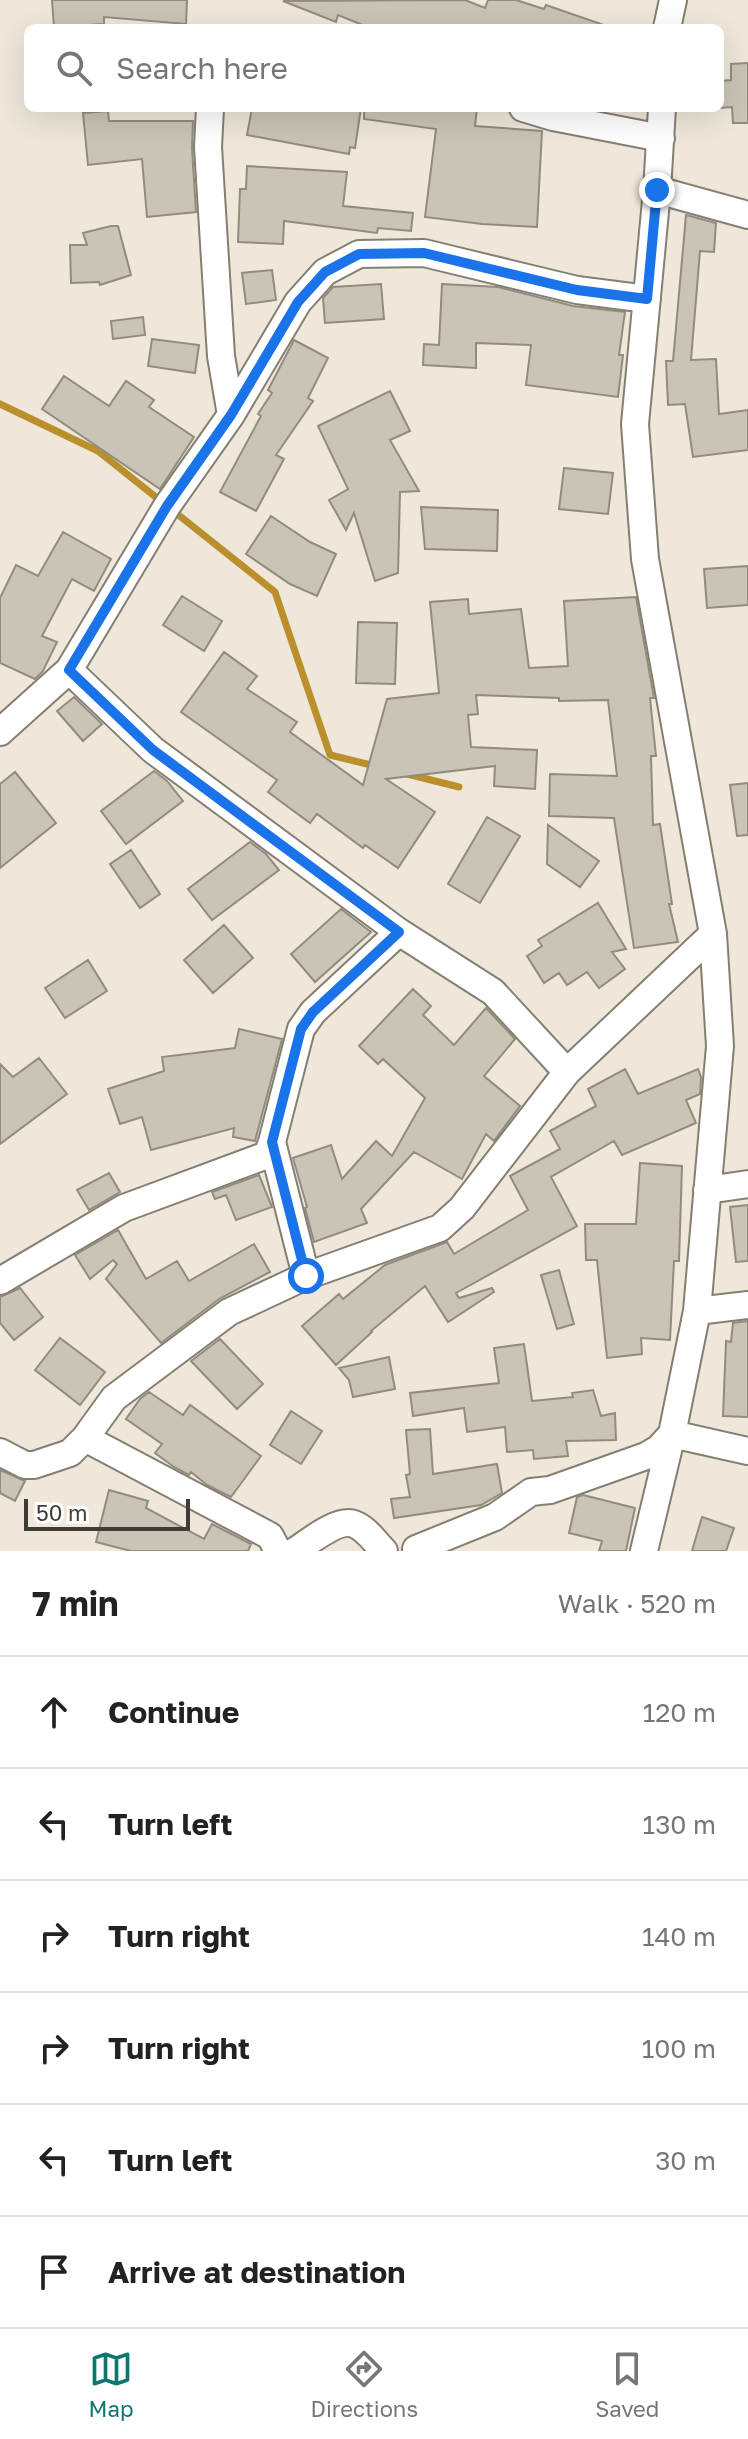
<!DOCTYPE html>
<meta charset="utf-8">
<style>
body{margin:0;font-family:"Golos Text",sans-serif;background:#f2f2f2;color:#222}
.scale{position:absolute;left:24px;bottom:20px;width:166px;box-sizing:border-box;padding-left:8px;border:4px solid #3f3c36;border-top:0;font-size:22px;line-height:28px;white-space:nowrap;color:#3f3c36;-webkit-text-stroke:6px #fff;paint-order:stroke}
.stop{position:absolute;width:24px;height:24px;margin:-18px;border:6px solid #1a73e8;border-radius:50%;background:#fff}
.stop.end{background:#1a73e8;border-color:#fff;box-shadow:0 2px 8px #0008}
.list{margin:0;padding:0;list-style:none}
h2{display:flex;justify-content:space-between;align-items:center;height:104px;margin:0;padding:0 32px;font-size:34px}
h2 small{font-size:26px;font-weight:400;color:#767676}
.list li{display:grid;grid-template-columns:52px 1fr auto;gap:24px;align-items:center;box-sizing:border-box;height:112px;padding:0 32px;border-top:2px solid #e0e0e0}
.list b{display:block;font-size:30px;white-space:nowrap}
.list em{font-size:26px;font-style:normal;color:#767676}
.icon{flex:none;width:44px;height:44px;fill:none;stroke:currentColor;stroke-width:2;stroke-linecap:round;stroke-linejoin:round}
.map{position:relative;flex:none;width:748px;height:1551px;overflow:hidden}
.search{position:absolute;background:#fff;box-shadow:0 8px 32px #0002;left:24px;right:24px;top:24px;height:88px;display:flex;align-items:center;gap:20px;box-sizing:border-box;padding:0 28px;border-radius:12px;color:#767676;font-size:30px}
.sheet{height:776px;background:#fff}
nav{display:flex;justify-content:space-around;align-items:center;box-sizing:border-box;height:112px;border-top:2px solid #e0e0e0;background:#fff;font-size:22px;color:#767676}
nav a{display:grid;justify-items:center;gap:4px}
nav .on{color:#0f766e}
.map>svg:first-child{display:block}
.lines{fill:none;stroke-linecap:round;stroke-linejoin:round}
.stream{stroke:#ba8f2c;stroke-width:7}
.building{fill:#cac4b6;stroke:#928c7f;stroke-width:2}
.minor-casing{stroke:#857f72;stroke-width:30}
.minor{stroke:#fff;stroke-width:26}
.route{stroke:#1a73e8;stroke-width:10}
</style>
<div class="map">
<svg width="748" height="1551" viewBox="0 0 748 1551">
<rect width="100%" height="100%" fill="#eee7da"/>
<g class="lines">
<path class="stream" d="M 0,404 L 98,451 L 162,502
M 171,509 L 275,592 L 330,755 L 375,766
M 407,774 L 459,787"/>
</g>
<path class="building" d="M 52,0 L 187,0 L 186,24 L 104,17 L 104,24 L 54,27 Z
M 465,0 L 485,8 L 488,0 L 516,0 L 544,9 L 546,5 L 604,25 L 603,28 L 370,28 L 338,15 L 336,22 L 283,1 Z
M 748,63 L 748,123 L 733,123 L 732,107 L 720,108 L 720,81 L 731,80 L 731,64 Z
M 252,108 L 361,108 L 355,148 L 350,147 L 349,154 L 247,135 Z
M 364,108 L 477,108 L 475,126 L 542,131 L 537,227 L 482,224 L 425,217 L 436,129 L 364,119 Z
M 108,111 L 109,121 L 193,121 L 192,148 L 196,212 L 147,217 L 142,159 L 88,165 L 83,113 Z
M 247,166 L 347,172 L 343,206 L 413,213 L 411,231 L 378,228 L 377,233 L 284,221 L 283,244 L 238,242 L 240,189 L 246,189 Z
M 686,215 L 716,223 L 714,252 L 700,251 L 691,360 L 716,359 L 719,414 L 748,410 L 748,450 L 693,457 L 685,404 L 668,405 L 666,361 L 673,361 Z
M 111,226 L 118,226 L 131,275 L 100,285 L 99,282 L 71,283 L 70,245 L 87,245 L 83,233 Z
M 272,270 L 276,300 L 246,304 L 242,273 Z
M 381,284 L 384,319 L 325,323 L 323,298 L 333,287 Z
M 442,284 L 498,287 L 573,306 L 625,312 L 619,355 L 623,355 L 618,397 L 526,385 L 531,345 L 476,343 L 476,368 L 423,365 L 424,344 L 439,345 Z
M 143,317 L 145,335 L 113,339 L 111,321 Z
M 152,339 L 199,345 L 195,373 L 148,366 Z
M 294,340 L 328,358 L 308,398 L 313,401 L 276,455 L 284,459 L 256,511 L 220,492 L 261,416 L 258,414 L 272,393 L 268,390 Z
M 64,376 L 109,406 L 126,381 L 154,400 L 149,407 L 194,437 L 160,489 L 42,409 Z
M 390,391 L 410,431 L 390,440 L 419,491 L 400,492 L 398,573 L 375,581 L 354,513 L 346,530 L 329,500 L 348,489 L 318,426 Z
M 564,468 L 613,473 L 608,514 L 559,509 Z
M 421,507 L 498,510 L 497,551 L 425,549 Z
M 271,516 L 310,542 L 336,554 L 317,596 L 290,584 L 246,554 Z
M 63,532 L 111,559 L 94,591 L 72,579 L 42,636 L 57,642 L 43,671 L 35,679 L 0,663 L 0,598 L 16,565 L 38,576 Z
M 748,566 L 748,605 L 707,608 L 704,569 Z
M 182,596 L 222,621 L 204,651 L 163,625 Z
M 636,597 L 654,698 L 650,698 L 656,756 L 651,756 L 653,825 L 660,824 L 672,904 L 669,904 L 678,942 L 634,948 L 614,818 L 549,816 L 550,774 L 617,776 L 608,700 L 559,701 L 559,698 L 476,695 L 478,714 L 468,715 L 471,747 L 537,750 L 535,789 L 494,786 L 495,766 L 386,779 L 435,812 L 398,868 L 365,845 L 363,848 L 317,814 L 310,823 L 268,792 L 277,780 L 181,712 L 224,652 L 257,676 L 247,689 L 297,722 L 290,732 L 363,785 L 387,699 L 439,693 L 430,602 L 468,599 L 469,614 L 521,609 L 529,668 L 568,666 L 564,601 Z
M 358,622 L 397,623 L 395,684 L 356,683 Z
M 74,697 L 102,724 L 83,741 L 57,711 Z
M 154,771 L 167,781 L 183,801 L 126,844 L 101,811 Z
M 15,772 L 56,823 L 0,868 L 0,784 Z
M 748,783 L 748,835 L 737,836 L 730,785 Z
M 487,817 L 520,836 L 480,903 L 448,884 Z
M 548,825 L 599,861 L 580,887 L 547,864 Z
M 250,842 L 266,854 L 279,870 L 212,920 L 188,889 Z
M 131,850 L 160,894 L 140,908 L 110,864 Z
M 598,903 L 626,949 L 612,952 L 625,969 L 599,988 L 587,972 L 567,985 L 559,973 L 544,983 L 527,956 L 542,946 L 538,940 Z
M 341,909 L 371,932 L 315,982 L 291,954 Z
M 224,925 L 253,958 L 213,993 L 184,960 Z
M 88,960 L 107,991 L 65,1018 L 45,988 Z
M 413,989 L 431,1006 L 423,1015 L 454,1045 L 486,1008 L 515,1039 L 484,1076 L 520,1106 L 494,1141 L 486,1134 L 462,1179 L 414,1152 L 361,1209 L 367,1223 L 314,1242 L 305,1208 L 307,1207 L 293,1158 L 331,1145 L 342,1179 L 376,1141 L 392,1156 L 425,1098 L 383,1059 L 378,1064 L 359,1046 Z
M 239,1029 L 282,1039 L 255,1141 L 233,1137 L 234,1128 L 151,1150 L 142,1117 L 120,1124 L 108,1089 L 164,1071 L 162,1057 L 235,1048 Z
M 39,1058 L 67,1094 L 0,1144 L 0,1064 L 13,1077 Z
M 625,1069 L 638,1094 L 698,1069 L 701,1077 L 700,1094 L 686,1100 L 696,1123 L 622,1155 L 614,1141 L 551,1177 L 577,1226 L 456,1293 L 459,1298 L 492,1288 L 494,1292 L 448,1322 L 425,1286 L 371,1331 L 372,1332 L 336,1365 L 302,1326 L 339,1294 L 343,1299 L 385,1265 L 447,1242 L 454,1254 L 528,1210 L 510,1176 L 560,1149 L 550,1131 L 596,1106 L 588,1089 Z
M 640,1163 L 682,1166 L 679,1261 L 674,1261 L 670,1340 L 641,1338 L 642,1354 L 607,1358 L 597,1260 L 586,1260 L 585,1224 L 636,1224 Z
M 109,1173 L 120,1192 L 89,1210 L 77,1190 Z
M 259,1175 L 272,1207 L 236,1220 L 226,1195 L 215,1199 L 212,1192 Z
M 748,1205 L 748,1261 L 736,1262 L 730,1207 Z
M 118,1230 L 146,1279 L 177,1261 L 189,1281 L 254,1244 L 270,1272 L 219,1299 L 161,1343 L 106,1279 L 117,1264 L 113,1260 L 90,1279 L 75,1255 Z
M 559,1270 L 574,1324 L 557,1329 L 541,1275 Z
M 20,1288 L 43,1317 L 14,1340 L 0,1323 L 0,1297 Z
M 748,1321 L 748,1417 L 723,1416 L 726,1341 L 731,1342 L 733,1323 Z
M 60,1338 L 105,1372 L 80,1405 L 35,1370 Z
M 220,1339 L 263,1384 L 237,1409 L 191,1361 Z
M 524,1344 L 532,1401 L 573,1397 L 572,1393 L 593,1390 L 601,1416 L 615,1413 L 616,1440 L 566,1441 L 568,1456 L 534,1459 L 533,1450 L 507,1452 L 505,1427 L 467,1432 L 464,1408 L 413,1416 L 410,1393 L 499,1383 L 494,1348 Z
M 389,1357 L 395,1389 L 353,1397 L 349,1380 L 339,1368 Z
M 149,1392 L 183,1415 L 190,1405 L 261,1456 L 231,1497 L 207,1485 L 191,1472 L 189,1475 L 174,1467 L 155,1453 L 162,1444 L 126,1419 L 140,1399 Z
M 291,1411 L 322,1431 L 301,1464 L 270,1445 Z
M 430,1429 L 433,1474 L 497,1464 L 502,1493 L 481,1505 L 394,1518 L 391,1499 L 410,1497 L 406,1475 L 410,1474 L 406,1430 Z
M 0,1470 L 25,1481 L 15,1501 L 0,1493 Z
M 109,1490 L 148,1501 L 146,1508 L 204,1539 L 212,1524 L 251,1544 L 248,1551 L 131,1551 L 96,1542 Z
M 583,1495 L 635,1508 L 626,1551 L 599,1551 L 602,1541 L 569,1533 L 577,1497 Z
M 702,1517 L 734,1528 L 726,1551 L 692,1551 Z"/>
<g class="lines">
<defs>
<path id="minor" d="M 667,28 L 673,0
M 210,108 L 208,147 L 221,356 L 231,415
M 523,108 L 553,117 L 661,138
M 657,190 L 748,215
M 69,670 L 153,750 L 399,932 L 493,992 L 567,1072
M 0,732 L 69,670 L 167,506 L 231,415 L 298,302 L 325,272 L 359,254 L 424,253 L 577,290 L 647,299
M 272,1142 L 306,1276
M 707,1190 L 748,1184
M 0,1281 L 124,1208 L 267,1155 L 272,1142 L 301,1029 L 313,1012 L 399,932
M 697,1311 L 748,1305
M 85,1438 L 114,1398 L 229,1312 L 306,1276 L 440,1228 L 462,1208 L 567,1072 L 713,934
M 0,1452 L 25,1465 L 34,1465 L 70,1453 L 85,1438 L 270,1536 L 278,1551
M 416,1549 L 495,1517 L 531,1492 L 550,1490 L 646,1456 L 658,1449 L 672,1434 L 748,1451
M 295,1551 C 309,1542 338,1518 354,1524 C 367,1529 375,1542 384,1551
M 644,1551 L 672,1434 L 697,1311 L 720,1046 L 713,934 L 645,559 L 635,424 L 657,190 L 662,108"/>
</defs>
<use href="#minor" class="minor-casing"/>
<use href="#minor" class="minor"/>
</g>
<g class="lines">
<path class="route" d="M 306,1276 L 272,1142 L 301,1029 L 313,1012 L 399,932 L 153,750 L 69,670 L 167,506 L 231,415 L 298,302 L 325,272 L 359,254 L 424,253 L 577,290 L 647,299 L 657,190"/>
</g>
</svg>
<div class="scale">50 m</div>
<div class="stop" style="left:306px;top:1276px"></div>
<div class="stop end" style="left:657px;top:190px"></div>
<div class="search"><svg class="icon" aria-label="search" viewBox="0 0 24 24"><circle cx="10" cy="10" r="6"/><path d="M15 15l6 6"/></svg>Search here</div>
</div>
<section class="sheet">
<h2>7 min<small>Walk · 520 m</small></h2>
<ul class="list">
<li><svg class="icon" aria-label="ahead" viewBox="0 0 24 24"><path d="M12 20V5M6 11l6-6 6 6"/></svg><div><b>Continue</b></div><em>120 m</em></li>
<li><svg class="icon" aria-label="left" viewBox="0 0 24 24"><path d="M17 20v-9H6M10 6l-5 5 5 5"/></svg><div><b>Turn left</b></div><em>130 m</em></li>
<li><svg class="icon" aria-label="right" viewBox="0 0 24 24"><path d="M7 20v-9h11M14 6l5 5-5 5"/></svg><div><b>Turn right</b></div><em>140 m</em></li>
<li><svg class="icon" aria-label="right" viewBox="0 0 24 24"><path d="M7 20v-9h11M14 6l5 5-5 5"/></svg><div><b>Turn right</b></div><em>100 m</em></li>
<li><svg class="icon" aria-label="left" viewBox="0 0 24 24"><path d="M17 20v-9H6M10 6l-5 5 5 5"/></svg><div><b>Turn left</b></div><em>30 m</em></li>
<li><svg class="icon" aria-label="arrive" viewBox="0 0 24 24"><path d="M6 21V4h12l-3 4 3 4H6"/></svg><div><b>Arrive at destination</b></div></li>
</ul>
</section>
<nav>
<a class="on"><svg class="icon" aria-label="map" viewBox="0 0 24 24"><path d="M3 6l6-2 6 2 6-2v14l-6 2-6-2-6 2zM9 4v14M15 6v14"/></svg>Map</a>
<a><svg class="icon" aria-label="directions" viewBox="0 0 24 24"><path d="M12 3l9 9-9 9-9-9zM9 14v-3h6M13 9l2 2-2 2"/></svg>Directions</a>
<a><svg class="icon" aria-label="saved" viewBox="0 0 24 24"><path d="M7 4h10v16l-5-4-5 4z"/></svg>Saved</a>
</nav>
